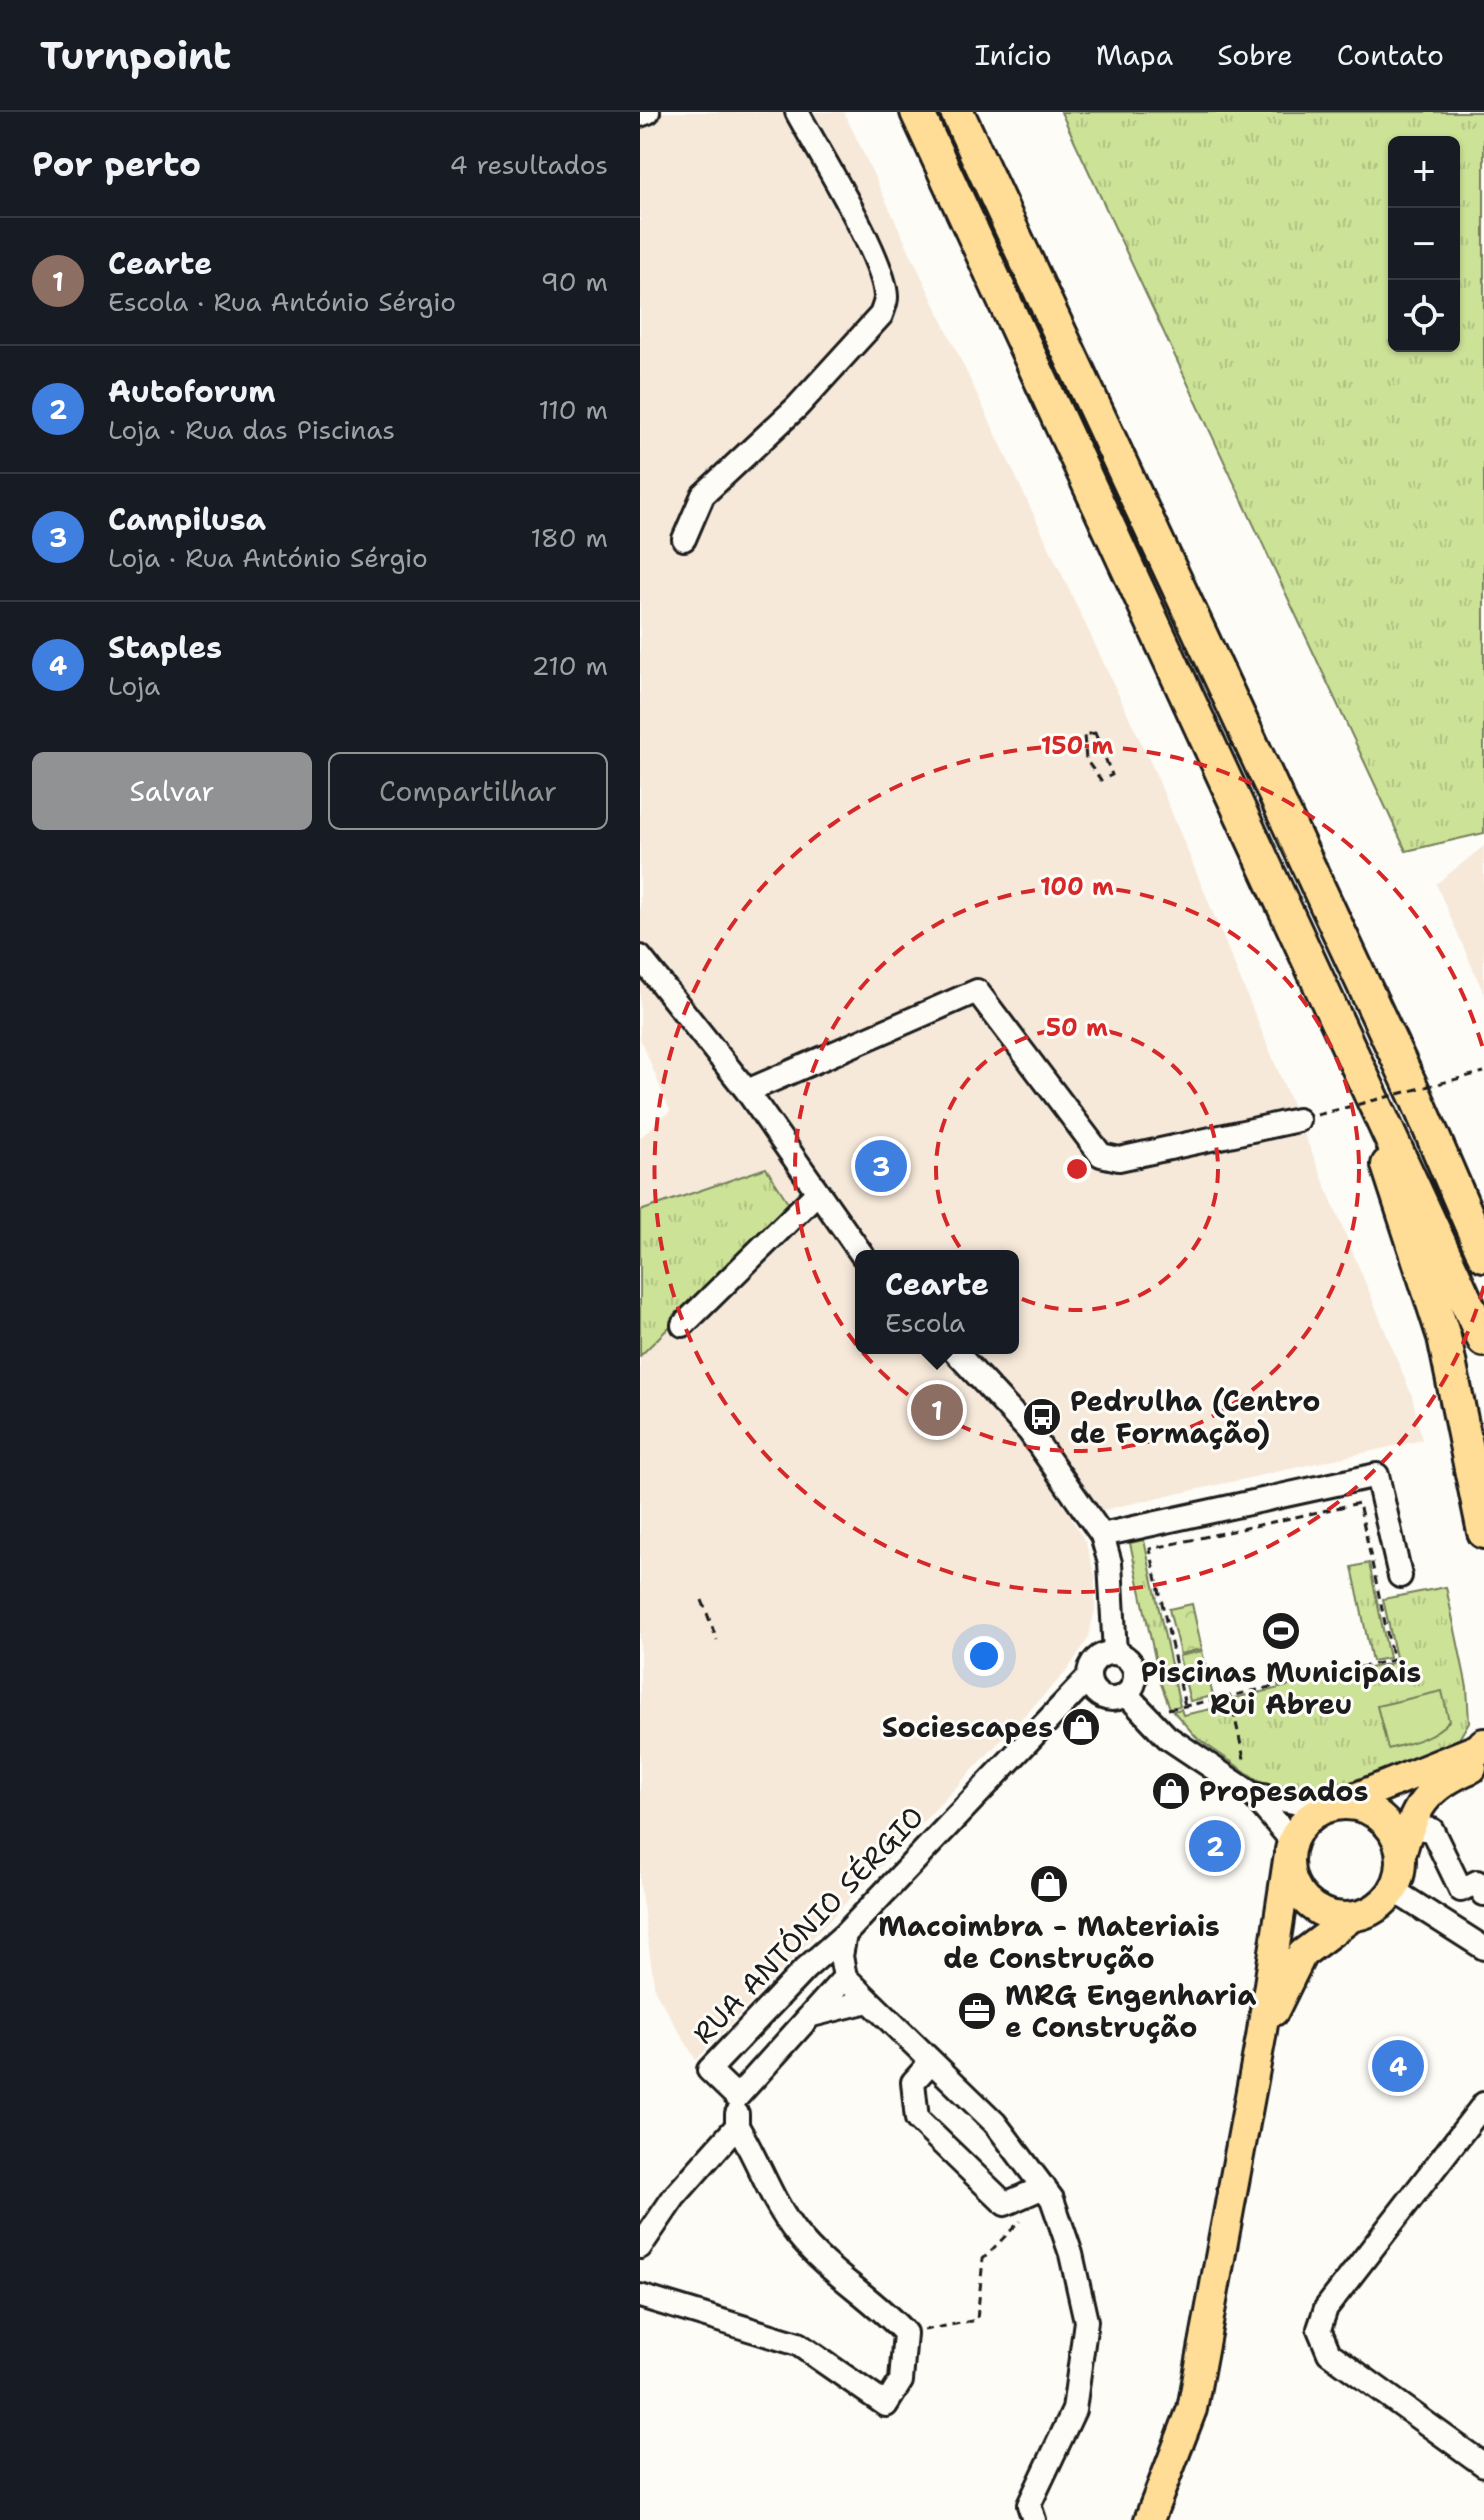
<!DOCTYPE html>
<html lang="pt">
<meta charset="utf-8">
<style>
body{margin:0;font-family:"Shantell Sans",sans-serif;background:#20242c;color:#f1f3f6}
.controls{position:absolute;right:24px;top:24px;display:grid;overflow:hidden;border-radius:12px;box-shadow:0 2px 6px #0004}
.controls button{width:72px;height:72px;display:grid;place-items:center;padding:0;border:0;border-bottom:2px solid #363941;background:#171b24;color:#f1f3f6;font:40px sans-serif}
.you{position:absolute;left:344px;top:1544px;width:28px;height:28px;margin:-20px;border:6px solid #fff;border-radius:50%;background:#1a73e8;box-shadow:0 0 0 12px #1a73e833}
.badge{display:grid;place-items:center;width:52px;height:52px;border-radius:50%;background:#919294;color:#fff;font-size:26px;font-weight:700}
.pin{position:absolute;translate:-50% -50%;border:4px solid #fff;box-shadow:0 2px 8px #0006}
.popup{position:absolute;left:215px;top:1138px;width:164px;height:104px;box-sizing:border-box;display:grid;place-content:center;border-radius:12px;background:#171b24;filter:drop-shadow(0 2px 6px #0005);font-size:26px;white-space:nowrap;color:#9ea1a6}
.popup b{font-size:30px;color:#f1f3f6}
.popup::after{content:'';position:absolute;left:50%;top:100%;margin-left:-16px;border:16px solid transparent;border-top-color:#171b24}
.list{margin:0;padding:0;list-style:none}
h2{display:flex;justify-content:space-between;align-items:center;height:104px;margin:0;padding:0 32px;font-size:34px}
h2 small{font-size:26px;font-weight:400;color:#9ea1a6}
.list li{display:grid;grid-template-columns:52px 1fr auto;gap:24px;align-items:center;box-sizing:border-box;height:128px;padding:0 32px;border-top:2px solid #363941}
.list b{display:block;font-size:30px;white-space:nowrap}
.list p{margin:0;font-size:26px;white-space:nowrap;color:#9ea1a6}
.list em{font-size:26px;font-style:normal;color:#9ea1a6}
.actions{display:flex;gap:16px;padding:24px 32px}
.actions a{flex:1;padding:18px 0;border:2px solid #919294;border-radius:12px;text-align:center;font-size:28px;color:#919294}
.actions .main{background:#919294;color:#fff}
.icon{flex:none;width:44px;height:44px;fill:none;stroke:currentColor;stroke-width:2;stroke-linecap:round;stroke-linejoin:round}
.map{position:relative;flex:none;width:844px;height:2408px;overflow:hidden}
header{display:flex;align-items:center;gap:48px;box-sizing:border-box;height:112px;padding:0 40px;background:#171b24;border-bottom:2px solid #363941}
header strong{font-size:38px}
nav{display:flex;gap:44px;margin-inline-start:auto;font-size:28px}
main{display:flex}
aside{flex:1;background:#171b24}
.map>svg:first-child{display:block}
.built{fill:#f6e9da;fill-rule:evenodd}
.grass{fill:url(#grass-tufts);stroke:#747f5a;stroke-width:2;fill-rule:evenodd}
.forest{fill:url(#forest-crowns);stroke:#747f5a;stroke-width:2}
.garden{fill:#cce297;stroke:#747f5a;stroke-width:2}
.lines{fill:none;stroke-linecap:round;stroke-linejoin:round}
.minor-casing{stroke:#1c1c1c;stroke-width:28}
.major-casing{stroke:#1c1c1c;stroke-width:34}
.highway-casing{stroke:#1c1c1c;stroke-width:38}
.path{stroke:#1c1c1c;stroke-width:3;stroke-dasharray:8 6;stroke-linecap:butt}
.minor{stroke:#fdfcf7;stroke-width:22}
.major{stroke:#ffdd96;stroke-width:28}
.highway{stroke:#ffdd96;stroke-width:32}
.path-bridge{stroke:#1c1c1c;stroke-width:3;stroke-dasharray:8 6;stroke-linecap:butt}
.ring{fill:none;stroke:#d62828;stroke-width:4;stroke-dasharray:14 10}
.labels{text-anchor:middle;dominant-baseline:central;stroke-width:6;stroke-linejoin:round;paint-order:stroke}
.poi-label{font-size:28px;font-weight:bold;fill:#1c1c1c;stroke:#fdfcf7;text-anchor:start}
.street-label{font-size:28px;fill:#1c1c1c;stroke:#fdfcf7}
.centre{fill:#d62828;stroke:#fdfcf7;stroke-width:4}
.ring-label{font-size:24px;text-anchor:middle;font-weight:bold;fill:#d62828;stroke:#fdfcf7;stroke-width:6;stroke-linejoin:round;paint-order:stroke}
</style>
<header>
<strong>Turnpoint</strong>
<nav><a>Início</a><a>Mapa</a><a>Sobre</a><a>Contato</a></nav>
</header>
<main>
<aside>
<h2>Por perto<small>4 resultados</small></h2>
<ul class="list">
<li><span class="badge" style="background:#8d6e63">1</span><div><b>Cearte</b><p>Escola · Rua António Sérgio</p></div><em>90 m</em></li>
<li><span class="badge" style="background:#3f7fe0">2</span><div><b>Autoforum</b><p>Loja · Rua das Piscinas</p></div><em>110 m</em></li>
<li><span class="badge" style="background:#3f7fe0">3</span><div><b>Campilusa</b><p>Loja · Rua António Sérgio</p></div><em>180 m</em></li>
<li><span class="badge" style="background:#3f7fe0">4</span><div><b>Staples</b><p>Loja</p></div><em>210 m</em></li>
</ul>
<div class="actions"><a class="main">Salvar</a><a>Compartilhar</a></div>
</aside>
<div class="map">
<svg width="844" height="2408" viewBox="0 0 844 2408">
<defs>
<pattern id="grass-tufts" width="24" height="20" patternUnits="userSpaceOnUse" patternTransform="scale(2)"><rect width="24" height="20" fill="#cce297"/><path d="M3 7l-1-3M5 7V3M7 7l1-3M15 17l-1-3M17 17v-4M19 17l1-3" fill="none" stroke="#afc182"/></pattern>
<pattern id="forest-crowns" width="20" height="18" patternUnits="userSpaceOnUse" patternTransform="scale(2)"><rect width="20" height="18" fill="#cce297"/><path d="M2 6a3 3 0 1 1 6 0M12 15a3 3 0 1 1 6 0" fill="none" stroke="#afc182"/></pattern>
</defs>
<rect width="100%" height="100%" fill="#fdfcf7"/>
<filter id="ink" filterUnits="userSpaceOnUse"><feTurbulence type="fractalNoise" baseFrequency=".0125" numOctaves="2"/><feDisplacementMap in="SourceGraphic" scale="16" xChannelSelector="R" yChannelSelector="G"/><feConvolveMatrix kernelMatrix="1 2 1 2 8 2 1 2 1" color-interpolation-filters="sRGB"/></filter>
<g filter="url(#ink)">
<path class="built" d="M 0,0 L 204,0 L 515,660 L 772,1284 L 782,1328 L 431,1405 L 446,1431 L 455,1464 L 455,1498 L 448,1527 L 426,1560 L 56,1948 L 15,1879 L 0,1773 L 0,1244 L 151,1095 L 126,1056 L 0,1099 L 0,1026 L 30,999 L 0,926 ZM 221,1144 L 373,1144 L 373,1236 L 221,1236 Z
M 844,734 L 844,882 L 796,772 Z"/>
<path class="grass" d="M 421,0 L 844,0 L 844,721 L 766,739 ZM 814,30 L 814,234 L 754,234 L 754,30 Z
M 126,1056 L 151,1095 L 0,1244 L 0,1099 Z
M 504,1428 L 540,1594 L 530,1596 L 520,1569 L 490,1431 Z
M 729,1451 L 749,1546 L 732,1549 L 712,1455 Z
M 806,1475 L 827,1575 L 829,1610 L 819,1627 L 779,1645 L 699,1674 L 666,1678 L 622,1671 L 558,1627 L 533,1599 L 541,1597 L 543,1603 L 595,1592 L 594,1586 L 757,1550 L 743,1487 Z
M 562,1539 L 573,1584 L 550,1589 L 539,1544 Z"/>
<path class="forest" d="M 552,1492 L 562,1537 L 540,1542 L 529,1497 Z"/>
<path class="garden" d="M 802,1579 L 809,1609 C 793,1626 770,1631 748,1637 L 737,1594 Z"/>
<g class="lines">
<defs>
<path id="minor" d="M 0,3 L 8,0
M 44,427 L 63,383 L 157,295 L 241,203 C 243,197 246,191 246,185 C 245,146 178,39 157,0
M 0,845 L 107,979 L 223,1144
M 107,979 L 337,879 L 461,1043 L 479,1047 L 658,1008
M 43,1213 L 178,1080
M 312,1236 L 389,1319 L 462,1423 L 470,1451 L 475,1541
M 462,1423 L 737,1363 L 760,1464
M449 1564a23 23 0 1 1 46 0a23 23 0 1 1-46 0Z
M 486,1582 L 527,1625 L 612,1682 L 652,1729
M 612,1682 L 685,1696
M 769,1715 L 792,1718 L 821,1778 L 837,1770 L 844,1782
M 753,1778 L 844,1836
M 205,1822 L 201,1844 L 205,1865 L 355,2011 L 412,2087 L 431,2142 L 446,2209 L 434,2298 L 389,2393 L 394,2408
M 172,1903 L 228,1889
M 291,1950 L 273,1970 L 277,2007 L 365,2092 L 404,2075
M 97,1985 L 69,1958 L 165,1857 L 205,1822 L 449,1565
M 97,1985 L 205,1865
M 844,1992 L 686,2196 L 679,2217 L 689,2241 L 844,2353
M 0,2135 L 34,2085 L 97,2014 L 97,2002
M 0,2184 L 158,2232 L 246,2293 L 261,2269 L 265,2221 C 232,2185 187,2160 157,2122 C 132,2091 118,2048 97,2014"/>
<path id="major" d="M 697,1693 L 844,1634
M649 1749a56 56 0 1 1 112 0a56 56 0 1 1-112 0Z
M 761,1743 C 774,1697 785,1675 832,1656
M 634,1899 L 662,1842 L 713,1804
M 509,2408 L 552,2297 L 621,1925 L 648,1748"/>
<path id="highway" d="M 277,0 L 844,1228
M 317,0 L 776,985 L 844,1143
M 748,1053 L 804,1225 L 844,1420
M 843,1635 L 844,1633"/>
</defs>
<use href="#minor" class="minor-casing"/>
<use href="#major" class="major-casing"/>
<use href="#highway" class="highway-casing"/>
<path class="path" d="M 455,621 L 472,663 L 461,668 L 446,648 L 444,623 Z
M 62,1488 L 77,1528
M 590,1584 L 605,1651
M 528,1597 L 545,1594 L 753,1548 L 719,1391 L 510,1437 L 545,1594
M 284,2218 L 337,2208 L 343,2147 L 380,2109"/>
<use href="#minor" class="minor"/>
<use href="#major" class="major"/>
<use href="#highway" class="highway"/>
<path class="path-bridge" d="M 677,1003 L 844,960"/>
</g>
</g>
<g class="ring">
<circle cx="437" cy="1057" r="141"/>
<circle cx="437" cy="1057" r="282"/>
<path d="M844 1174A423 423 0 1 1 844 940"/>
</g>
<defs>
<symbol id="bus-disc" viewBox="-11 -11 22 22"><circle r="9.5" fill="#1c1c1c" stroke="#fdfcf7"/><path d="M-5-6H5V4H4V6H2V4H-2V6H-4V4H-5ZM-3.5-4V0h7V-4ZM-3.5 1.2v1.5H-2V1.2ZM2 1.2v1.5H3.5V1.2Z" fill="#fff"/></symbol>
<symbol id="stadium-disc" viewBox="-11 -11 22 22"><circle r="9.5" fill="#1c1c1c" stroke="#fdfcf7"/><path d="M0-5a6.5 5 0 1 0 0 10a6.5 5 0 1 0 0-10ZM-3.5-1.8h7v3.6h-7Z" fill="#fff"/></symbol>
<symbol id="shop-disc" viewBox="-11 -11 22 22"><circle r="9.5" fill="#1c1c1c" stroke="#fdfcf7"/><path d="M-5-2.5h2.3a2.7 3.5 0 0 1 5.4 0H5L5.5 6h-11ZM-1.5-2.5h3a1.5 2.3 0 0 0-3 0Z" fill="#fff"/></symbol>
<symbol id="office-disc" viewBox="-11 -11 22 22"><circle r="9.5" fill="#1c1c1c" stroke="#fdfcf7"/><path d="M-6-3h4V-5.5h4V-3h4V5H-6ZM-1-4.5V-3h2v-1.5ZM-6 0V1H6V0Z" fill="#fff"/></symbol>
</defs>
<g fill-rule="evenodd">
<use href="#bus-disc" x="380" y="1283" width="44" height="44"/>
<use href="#stadium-disc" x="619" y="1497" width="44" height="44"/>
<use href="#shop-disc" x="419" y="1593" width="44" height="44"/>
<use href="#shop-disc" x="509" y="1657" width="44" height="44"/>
<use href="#shop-disc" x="387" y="1750" width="44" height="44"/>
<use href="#office-disc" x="315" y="1877" width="44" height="44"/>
</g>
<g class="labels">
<g class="poi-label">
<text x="430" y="1289">Pedrulha (Centro<tspan x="430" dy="32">de Formação)</tspan></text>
<text x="641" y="1560" text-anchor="middle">Piscinas Municipais<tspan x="641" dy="32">Rui Abreu</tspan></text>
<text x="413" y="1615" text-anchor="end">Sociescapes</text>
<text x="559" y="1679">Propesados</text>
<text x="409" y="1814" text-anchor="middle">Macoimbra - Materiais<tspan x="409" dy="32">de Construção</tspan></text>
<text x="365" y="1883">MRG Engenharia<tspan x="365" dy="32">e Construção</tspan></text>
</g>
<g class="street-label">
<text transform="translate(168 1813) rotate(-46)">RUA ANTÓNIO SÉRGIO</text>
</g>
</g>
<circle cx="437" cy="1057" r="12" class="centre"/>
<g class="ring-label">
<text x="437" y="642">150 m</text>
<text x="437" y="783">100 m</text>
<text x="437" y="924">50 m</text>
</g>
</svg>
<div class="controls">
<button>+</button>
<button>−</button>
<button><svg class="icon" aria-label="locate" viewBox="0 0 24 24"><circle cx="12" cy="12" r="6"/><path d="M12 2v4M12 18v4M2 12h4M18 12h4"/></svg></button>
</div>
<div class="you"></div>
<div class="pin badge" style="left:297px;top:1298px;background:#8d6e63">1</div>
<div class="popup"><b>Cearte</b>Escola</div>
<div class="pin badge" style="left:575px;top:1734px;background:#3f7fe0">2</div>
<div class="pin badge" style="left:241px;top:1054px;background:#3f7fe0">3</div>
<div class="pin badge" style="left:758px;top:1954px;background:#3f7fe0">4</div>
</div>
</main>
